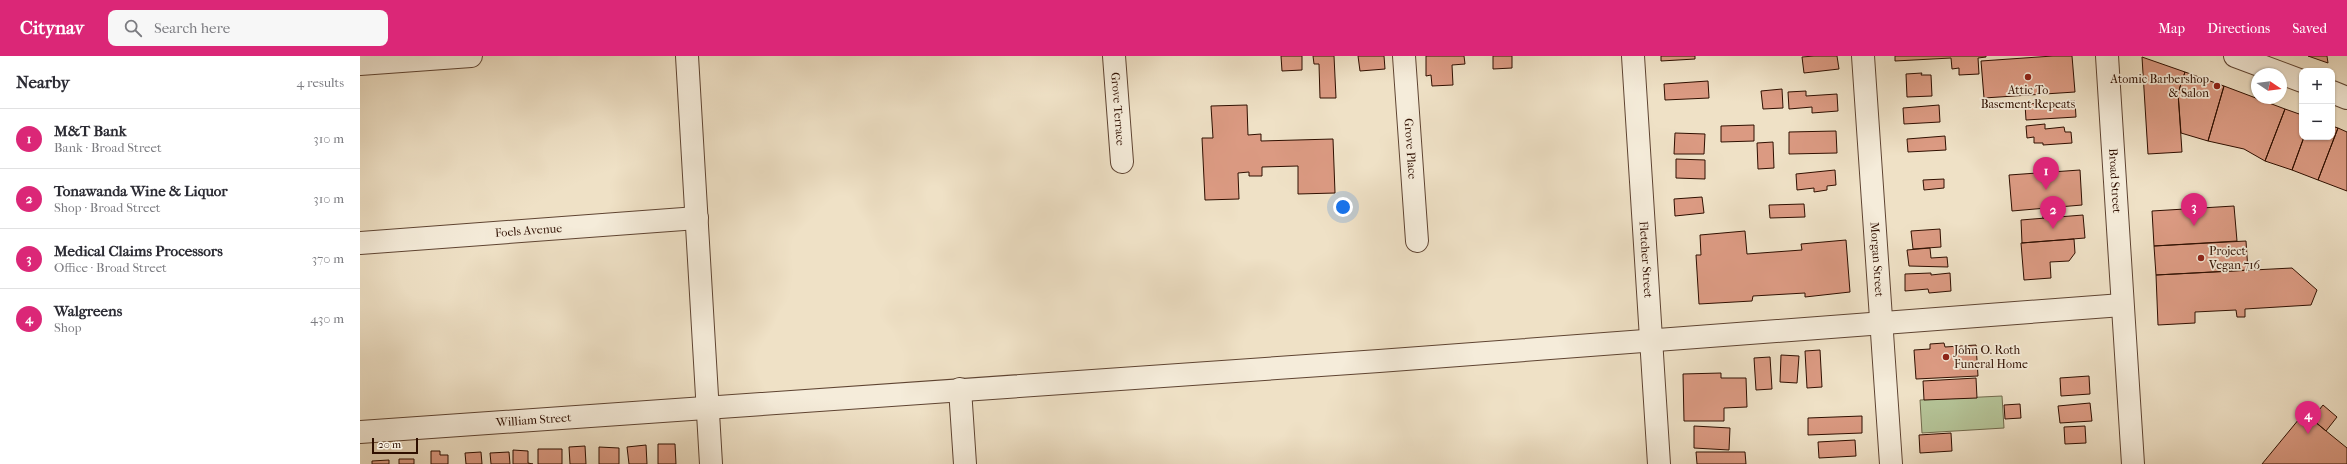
<!DOCTYPE html>
<meta charset="utf-8">
<style>
body{margin:0;font-family:"IM FELL French Canon",serif;background:#f7f7f7;color:#2b2b33}
.controls{position:absolute;right:12px;top:12px;display:grid;overflow:hidden;border-radius:8px;box-shadow:0 1px 3px #0004}
.controls button{width:36px;height:36px;display:grid;place-items:center;padding:0;border:0;border-bottom:1px solid #e1e1e2;background:#fff;color:#2b2b33;font:20px sans-serif}
.compass{position:absolute;left:1891px;top:12px;width:36px;height:36px;border-radius:50%;background:#fff;box-shadow:0 1px 3px #0004;rotate:103deg}
.scale{position:absolute;left:12px;bottom:10px;width:46px;box-sizing:border-box;padding-left:4px;border:2px solid #2f0f00;border-top:0;font-size:11px;line-height:14px;white-space:nowrap;color:#2f0f00;-webkit-text-stroke:3px #f5ecda;paint-order:stroke}
.you{position:absolute;left:983px;top:151px;width:14px;height:14px;margin:-10px;border:3px solid #fff;border-radius:50%;background:#1a73e8;box-shadow:0 0 0 6px #1a73e833}
.badge{display:grid;place-items:center;width:26px;height:26px;border-radius:50%;background:#db2777;color:#fff;font-size:13px;font-weight:700}
.pin{position:absolute;translate:-50% -33px;filter:drop-shadow(0 1px 2px #0008)}
.pin::after{content:'';position:absolute;top:21px;width:14px;height:12px;background:inherit;clip-path:polygon(0 0,100% 0,50% 100%)}
.list{margin:0;padding:0;list-style:none}
h2{display:flex;justify-content:space-between;align-items:center;height:52px;margin:0;padding:0 16px;font-size:17px}
h2 small{font-size:13px;font-weight:400;color:#7c7c81}
.list li{display:grid;grid-template-columns:26px 1fr auto;gap:12px;align-items:center;box-sizing:border-box;height:60px;padding:0 16px;border-top:1px solid #e1e1e2}
.list b{display:block;font-size:15px;white-space:nowrap}
.list p{margin:0;font-size:13px;white-space:nowrap;color:#7c7c81}
.list em{font-size:13px;font-style:normal;color:#7c7c81}
.icon{flex:none;width:22px;height:22px;fill:none;stroke:currentColor;stroke-width:2;stroke-linecap:round;stroke-linejoin:round}
.map{position:relative;flex:none;width:1987px;height:408px;overflow:hidden}
header{display:flex;align-items:center;gap:24px;box-sizing:border-box;height:56px;padding:0 20px;background:#db2777;color:#fff}
header strong{font-size:19px}
nav{display:flex;gap:22px;margin-inline-start:auto;font-size:14px}
.search{width:280px;height:36px;background:#f7f7f7;display:flex;align-items:center;gap:10px;box-sizing:border-box;padding:0 14px;border-radius:8px;color:#7c7c81;font-size:15px}
main{display:flex}
aside{flex:1;background:#fff}
.map>svg:first-child{display:block}
.green{fill:#b5c498;stroke:#726a4c}
.building{fill:#db9a82;stroke:#2f0f00}
.lines{fill:none;stroke-linecap:round;stroke-linejoin:round}
.minor-casing{stroke:#5f4432;stroke-width:24}
.minor{stroke:#f5ecda;stroke-width:22}
.poi-dot{fill:#8f2418;stroke:#f5ecda;stroke-width:1.5}
.labels{text-anchor:middle;dominant-baseline:central;stroke-width:3.5;stroke-linejoin:round;paint-order:stroke}
.poi-label{font-size:12px;fill:#2f0f00;stroke:#f5ecda;text-anchor:start}
.street-label{font-size:12px;fill:#2f0f00;stroke:#f5ecda}
</style>
<header>
<strong>Citynav</strong>
<div class="search"><svg class="icon" aria-label="search" viewBox="0 0 24 24"><circle cx="10" cy="10" r="6"/><path d="M15 15l6 6"/></svg>Search here</div>
<nav><a>Map</a><a>Directions</a><a>Saved</a></nav>
</header>
<main>
<aside>
<h2>Nearby<small>4 results</small></h2>
<ul class="list">
<li><span class="badge">1</span><div><b>M&amp;T Bank</b><p>Bank · Broad Street</p></div><em>310 m</em></li>
<li><span class="badge">2</span><div><b>Tonawanda Wine &amp; Liquor</b><p>Shop · Broad Street</p></div><em>310 m</em></li>
<li><span class="badge">3</span><div><b>Medical Claims Processors</b><p>Office · Broad Street</p></div><em>370 m</em></li>
<li><span class="badge">4</span><div><b>Walgreens</b><p>Shop</p></div><em>430 m</em></li>
</ul>
</aside>
<div class="map">
<svg width="1987" height="408" viewBox="0 0 1987 408">
<rect width="100%" height="100%" fill="#efe1c6"/>
<filter id="stains"><feTurbulence type="fractalNoise" baseFrequency=".005" numOctaves="4"/><feColorMatrix values="0 0 0 0 .2 0 0 0 0 .09 0 0 0 0 .02 0 0 0 .5 -.17"/></filter>
<radialGradient id="worn" r=".72"><stop offset=".6" stop-color="#630" stop-opacity="0"/><stop offset="1" stop-color="#630" stop-opacity=".3"/></radialGradient>
<path class="green" d="M 1642,340 L 1644,372 L 1562,377 L 1560,344 Z"/>
<path class="building" d="M 921,0 L 942,0 L 942,14 L 922,15 Z
M 953,0 L 974,0 L 976,42 L 960,42 L 959,8 L 954,8 Z
M 998,0 L 1024,0 L 1025,13 L 1000,15 Z
M 1066,0 L 1104,0 L 1105,8 L 1092,9 L 1093,29 L 1072,30 L 1071,19 L 1066,20 Z
M 1133,0 L 1152,0 L 1152,12 L 1133,13 Z
M 1301,0 L 1335,0 L 1335,3 L 1301,5 Z
M 1454,0 L 1477,0 L 1479,13 L 1444,17 L 1442,1 Z
M 1535,0 L 1626,0 L 1626,1 L 1618,2 L 1619,18 L 1599,19 L 1599,12 L 1592,13 L 1591,2 L 1535,5 Z
M 1693,0 L 1712,0 L 1715,36 L 1624,42 L 1621,5 Z
M 1948,0 L 1967,0 L 1968,7 Z
M 1782,1 L 1825,16 L 1818,37 L 1822,96 L 1788,98 Z
M 1825,16 L 1864,30 L 1848,85 L 1821,77 L 1818,37 Z
M 1562,17 L 1561,19 L 1571,19 L 1572,40 L 1547,41 L 1546,18 Z
M 1348,25 L 1349,42 L 1305,44 L 1304,28 Z
M 1864,30 L 1925,53 L 1905,105 L 1884,93 L 1848,85 Z
M 1422,33 L 1423,52 L 1403,53 L 1401,35 Z
M 1446,35 L 1446,40 L 1477,38 L 1478,55 L 1452,57 L 1452,51 L 1429,53 L 1428,36 Z
M 1715,45 L 1716,61 L 1666,64 L 1665,48 Z
M 887,49 L 888,79 L 901,78 L 901,85 L 973,83 L 975,137 L 938,138 L 938,110 L 902,111 L 902,120 L 889,120 L 889,116 L 878,117 L 879,143 L 845,144 L 842,82 L 853,82 L 851,50 Z
M 1579,49 L 1580,66 L 1544,68 L 1543,52 Z
M 1925,53 L 1942,59 L 1942,81 L 1944,81 L 1932,114 L 1905,105 Z
M 1685,68 L 1685,73 L 1704,71 L 1705,76 L 1711,76 L 1712,87 L 1683,89 L 1683,87 L 1674,87 L 1674,81 L 1667,82 L 1666,70 Z
M 1394,69 L 1394,85 L 1361,86 L 1361,70 Z
M 1972,70 L 1978,72 L 1958,124 L 1932,114 L 1944,81 L 1972,81 Z
M 1978,72 L 1987,76 L 1987,135 L 1958,124 Z
M 1476,75 L 1477,97 L 1429,98 L 1429,76 Z
M 1315,77 L 1345,78 L 1344,98 L 1314,98 Z
M 1585,80 L 1586,94 L 1548,96 L 1547,83 Z
M 1413,86 L 1414,112 L 1398,113 L 1397,87 Z
M 1316,103 L 1345,104 L 1345,123 L 1316,122 Z
M 1475,114 L 1476,129 L 1467,130 L 1467,134 L 1454,136 L 1454,132 L 1437,134 L 1436,118 Z
M 1720,114 L 1722,149 L 1652,155 L 1649,119 Z
M 1584,123 L 1584,132 L 1564,134 L 1563,124 Z
M 1342,141 L 1344,157 L 1315,160 L 1314,143 Z
M 1444,148 L 1445,161 L 1410,162 L 1409,149 Z
M 1874,150 L 1877,185 L 1794,190 L 1792,155 Z
M 1695,151 L 1695,161 L 1683,162 L 1682,152 Z
M 1723,159 L 1725,182 L 1662,187 L 1661,164 Z
M 1580,173 L 1581,191 L 1553,193 L 1551,175 Z
M 1385,175 L 1387,198 L 1442,194 L 1441,188 L 1486,184 L 1490,236 L 1445,241 L 1445,237 L 1393,240 L 1392,245 L 1339,248 L 1336,199 L 1341,199 L 1340,179 Z
M 1714,183 L 1715,197 L 1709,205 L 1690,206 L 1691,222 L 1664,224 L 1661,187 Z
M 1886,185 L 1888,214 L 1796,219 L 1794,190 Z
M 1570,192 L 1571,202 L 1587,201 L 1588,211 L 1549,210 L 1547,194 Z
M 1932,212 L 1957,234 L 1951,249 L 1885,253 L 1885,261 L 1877,261 L 1876,254 L 1835,256 L 1835,267 L 1798,269 L 1796,219 Z
M 1571,217 L 1571,219 L 1590,217 L 1591,235 L 1569,237 L 1568,233 L 1545,235 L 1545,218 Z
M 1584,287 L 1585,291 L 1616,289 L 1618,320 L 1556,323 L 1554,294 L 1570,293 L 1570,288 Z
M 1460,294 L 1462,331 L 1447,332 L 1445,295 Z
M 1421,299 L 1439,300 L 1437,327 L 1420,326 Z
M 1410,301 L 1412,333 L 1396,334 L 1394,302 Z
M 1361,317 L 1361,322 L 1386,322 L 1387,351 L 1364,352 L 1364,365 L 1324,365 L 1323,318 Z
M 1729,320 L 1730,338 L 1701,340 L 1700,322 Z
M 1616,322 L 1617,342 L 1564,344 L 1563,325 Z
M 1730,347 L 1732,365 L 1700,367 L 1698,350 Z
M 1660,348 L 1661,362 L 1645,363 L 1644,349 Z
M 1963,349 L 1977,361 L 1966,375 L 1952,363 Z
M 1944,357 L 1987,392 L 1987,408 L 1902,408 Z
M 1502,360 L 1502,377 L 1448,379 L 1448,362 Z
M 1334,370 L 1370,372 L 1369,394 L 1334,392 Z
M 1725,370 L 1726,387 L 1705,388 L 1704,371 Z
M 1591,377 L 1592,395 L 1560,397 L 1559,379 Z
M 1495,384 L 1496,400 L 1459,402 L 1458,386 Z
M 298,388 L 315,388 L 316,408 L 298,408 Z
M 286,389 L 287,408 L 269,408 L 267,391 Z
M 225,390 L 226,408 L 210,408 L 209,391 Z
M 239,391 L 259,392 L 259,408 L 239,408 Z
M 178,393 L 202,393 L 202,408 L 178,408 Z
M 153,394 L 168,395 L 168,407 L 173,408 L 153,408 Z
M 71,395 L 80,395 L 80,399 L 88,399 L 88,408 L 71,408 Z
M 121,396 L 122,408 L 106,408 L 105,397 Z
M 149,396 L 150,408 L 131,408 L 130,397 Z
M 1336,396 L 1385,396 L 1386,408 L 1337,408 Z
M 39,403 L 54,403 L 54,408 L 39,408 Z
M 29,404 L 29,408 L 12,408 L 12,405 Z"/>
<g class="lines">
<defs>
<g id="minor">
<path d="M 327,0 L 351,408"/>
<path id="s1" d="M 754,0 L 762,106"/>
<path id="s2" d="M 1044,0 L 1057,185"/>
<path id="s3" d="M 1273,0 L 1299,408"/>
<path id="s4" d="M 1503,0 L 1531,408"/>
<path id="s5" d="M 1747,0 L 1773,408"/>
<path d="M 1875,0 L 1942,25"/>
<path d="M 0,8 L 111,0"/>
<path d="M 1972,36 L 1987,42"/>
<path id="s6" d="M 0,187 L 337,162"/>
<path d="M 600,333 L 605,408"/>
<path id="s7" d="M 0,376 L 1019,305 L 1762,249"/>
</g>
</defs>
<use href="#minor" class="minor-casing"/>
<use href="#minor" class="minor"/>
</g>
<g class="poi-dot">
<circle cx="1668" cy="21" r="4"/>
<circle cx="1857" cy="30" r="4"/>
<circle cx="1841" cy="202" r="4"/>
<circle cx="1586" cy="301" r="4"/>
</g>
<g class="labels">
<g class="poi-label">
<text x="1849" y="23" text-anchor="end">Atomic Barbershop<tspan x="1849" dy="14">&amp; Salon</tspan></text>
<text x="1668" y="34" text-anchor="middle">Attic To<tspan x="1668" dy="14">Basement Repeats</tspan></text>
<text x="1849" y="195">Project<tspan x="1849" dy="14">Vegan 716</tspan></text>
<text x="1594" y="294">John O. Roth<tspan x="1594" dy="14">Funeral Home</tspan></text>
</g>
<g class="street-label">
<text stroke="none"><textPath href="#s1" startOffset="53">Grove Terrace</textPath></text>
<text stroke="none"><textPath href="#s2" startOffset="93">Grove Place</textPath></text>
<text stroke="none"><textPath href="#s5" startOffset="125">Broad Street</textPath></text>
<text stroke="none"><textPath href="#s6" startOffset="169">Foels Avenue</textPath></text>
<text stroke="none"><textPath href="#s3" startOffset="204">Fletcher Street</textPath></text>
<text stroke="none"><textPath href="#s4" startOffset="204">Morgan Street</textPath></text>
<text stroke="none"><textPath href="#s7" startOffset="174">William Street</textPath></text>
</g>
</g>
<rect width="100%" height="100%" filter="url(#stains)"/>
<rect width="100%" height="100%" fill="url(#worn)"/>
</svg>
<div class="controls">
<button>+</button>
<button>−</button>
</div>
<svg class="compass" viewBox="-18 -18 36 36"><path d="M0-13l5 13h-10z" fill="#e53935"/><path d="M0 13l5-13h-10z" fill="#7c7c81"/></svg>
<div class="scale">20 m</div>
<div class="you"></div>
<div class="pin badge" style="left:1686px;top:134px">1</div>
<div class="pin badge" style="left:1693px;top:173px">2</div>
<div class="pin badge" style="left:1834px;top:170px">3</div>
<div class="pin badge" style="left:1948px;top:378px">4</div>
</div>
</main>
